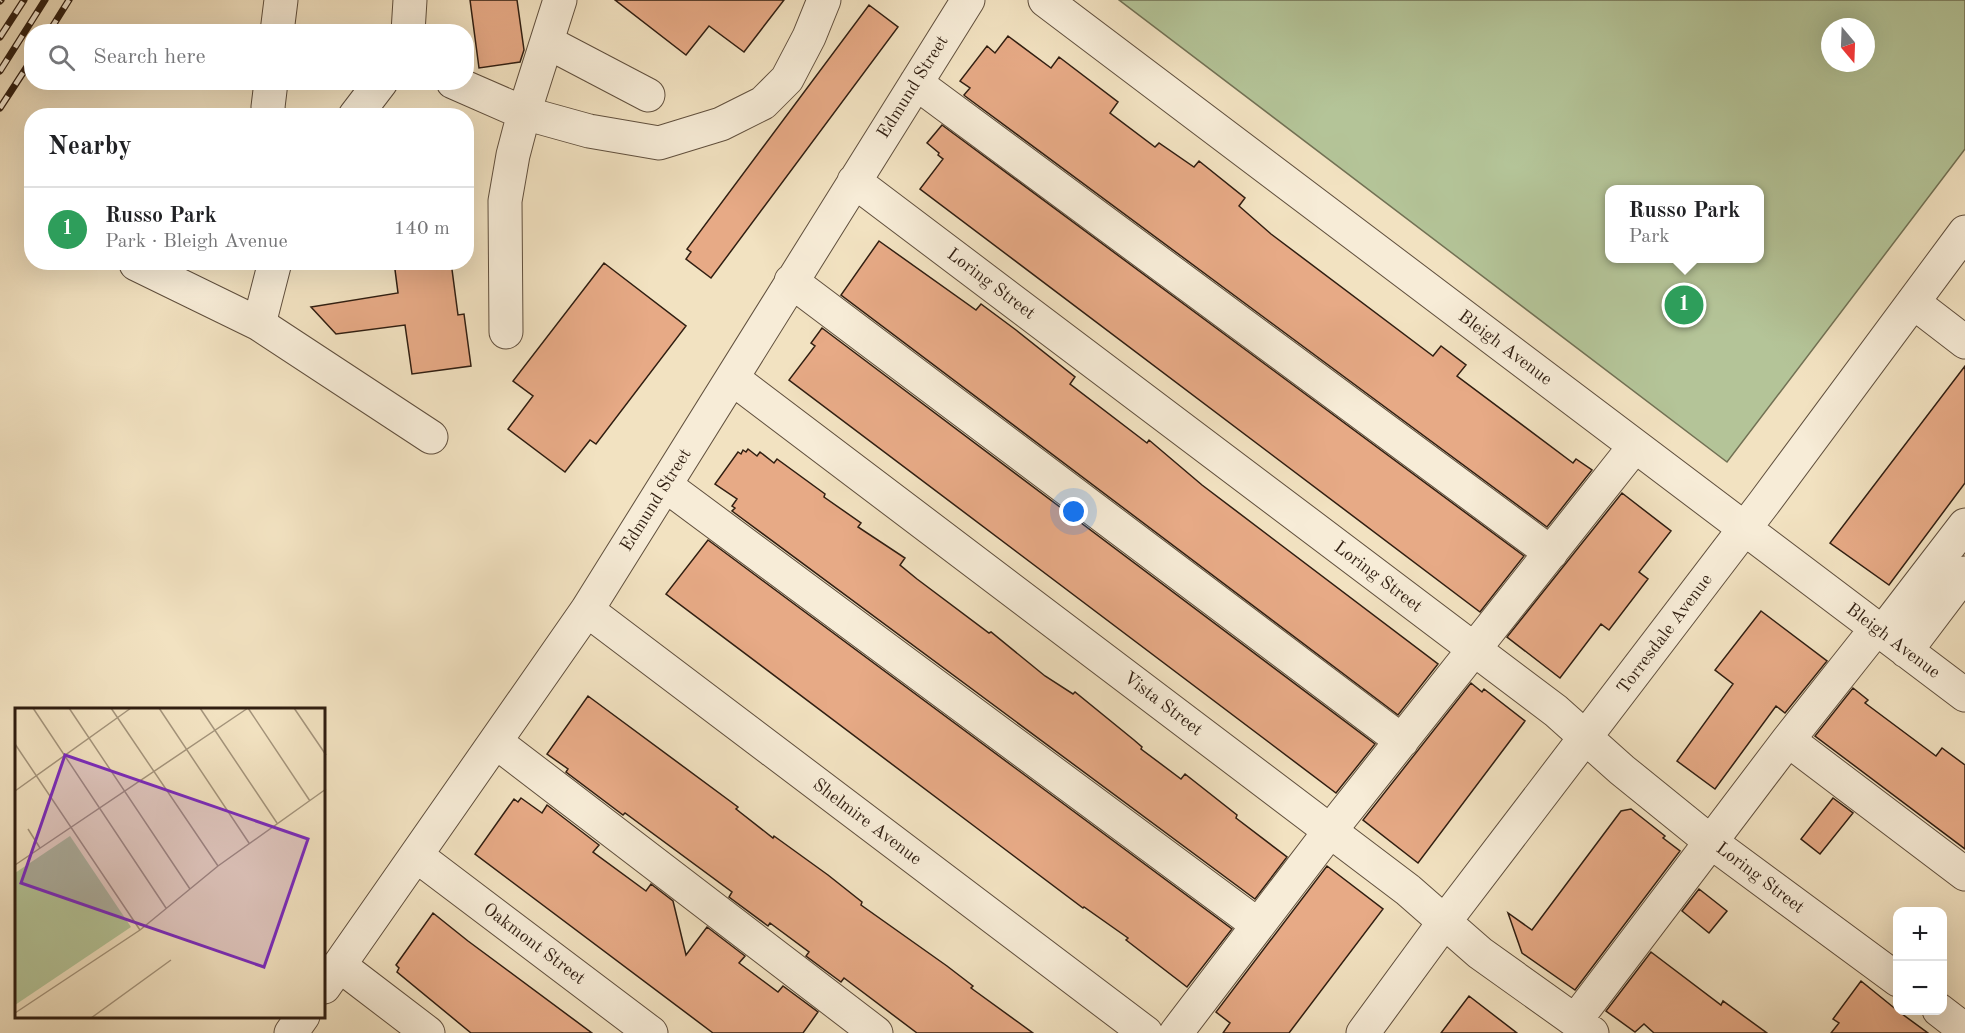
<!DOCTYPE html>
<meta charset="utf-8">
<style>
body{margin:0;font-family:"Old Standard TT",serif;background:#f6f6f6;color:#202124}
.controls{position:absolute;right:18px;bottom:18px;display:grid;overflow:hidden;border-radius:12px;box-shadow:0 6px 24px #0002}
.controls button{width:54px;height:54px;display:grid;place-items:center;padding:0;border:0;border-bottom:2px solid #e0e0e0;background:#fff;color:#202124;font:30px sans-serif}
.compass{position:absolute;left:1821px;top:18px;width:54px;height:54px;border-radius:50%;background:#fff;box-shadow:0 6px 24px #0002;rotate:161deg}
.you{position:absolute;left:1074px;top:512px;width:21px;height:21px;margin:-15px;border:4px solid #fff;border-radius:50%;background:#1a73e8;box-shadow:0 0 0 9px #1a73e833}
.badge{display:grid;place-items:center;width:39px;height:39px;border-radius:50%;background:#8f2418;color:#fff;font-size:20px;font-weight:700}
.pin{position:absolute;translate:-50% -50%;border:3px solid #fff;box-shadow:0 2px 6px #0006}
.popup{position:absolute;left:1605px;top:185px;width:159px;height:78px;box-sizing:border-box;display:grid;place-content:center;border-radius:12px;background:#fff;filter:drop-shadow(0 2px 4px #0005);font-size:20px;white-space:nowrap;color:#757577}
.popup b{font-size:22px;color:#202124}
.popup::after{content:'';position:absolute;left:50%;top:100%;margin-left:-12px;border:12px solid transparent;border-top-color:#fff}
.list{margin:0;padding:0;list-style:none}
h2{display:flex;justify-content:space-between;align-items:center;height:78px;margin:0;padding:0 24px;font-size:26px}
h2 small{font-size:20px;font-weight:400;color:#757577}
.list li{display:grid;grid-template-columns:39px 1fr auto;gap:18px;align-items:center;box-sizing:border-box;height:84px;padding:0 24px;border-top:2px solid #e0e0e0}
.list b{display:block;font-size:22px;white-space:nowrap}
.list p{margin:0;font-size:20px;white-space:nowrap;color:#757577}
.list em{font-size:20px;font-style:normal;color:#757577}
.icon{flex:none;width:33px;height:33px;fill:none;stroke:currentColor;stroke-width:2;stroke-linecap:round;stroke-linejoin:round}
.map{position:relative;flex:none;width:1965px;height:1033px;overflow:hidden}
.search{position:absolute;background:#fff;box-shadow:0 6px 24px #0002;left:24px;top:24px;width:450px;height:66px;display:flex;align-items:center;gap:15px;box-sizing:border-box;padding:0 21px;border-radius:24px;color:#757577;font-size:22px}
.panel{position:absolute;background:#fff;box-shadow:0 6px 24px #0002;left:24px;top:108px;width:450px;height:162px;border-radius:24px}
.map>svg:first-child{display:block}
.green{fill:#b4c498;stroke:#727154;stroke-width:1.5;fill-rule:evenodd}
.building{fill:#e7aa86;stroke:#301e11;stroke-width:1.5}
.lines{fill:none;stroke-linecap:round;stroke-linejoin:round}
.minor-casing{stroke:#604f3d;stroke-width:35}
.minor{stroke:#f7ecd7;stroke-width:33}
.rail-casing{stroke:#301e11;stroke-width:7}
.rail{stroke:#f7ecd7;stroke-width:4.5;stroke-dasharray:14;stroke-linecap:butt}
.labels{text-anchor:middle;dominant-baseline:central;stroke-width:5;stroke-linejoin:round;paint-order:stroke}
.street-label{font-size:18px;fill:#301e11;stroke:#f7ecd7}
.inset-road{fill:none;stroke:#a4947b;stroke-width:1.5}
.view{fill:#7b2cbf;fill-opacity:0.15;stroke:#7b2cbf;stroke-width:3}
.inset-edge{fill:none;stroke:#301e11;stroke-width:3}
</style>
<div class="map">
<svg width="1965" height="1033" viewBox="0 0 1965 1033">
<rect width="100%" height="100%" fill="#f2e2c1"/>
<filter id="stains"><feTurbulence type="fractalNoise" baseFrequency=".00333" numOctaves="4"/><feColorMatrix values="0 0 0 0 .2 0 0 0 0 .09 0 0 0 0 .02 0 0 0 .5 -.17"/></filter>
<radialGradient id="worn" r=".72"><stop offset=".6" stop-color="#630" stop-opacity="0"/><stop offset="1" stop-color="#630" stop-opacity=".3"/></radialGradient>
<path class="green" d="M 1119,0 L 1965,0 L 1965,149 L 1727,462 ZM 1830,27 L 1866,27 L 1866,63 L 1830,63 ZM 1609,190 L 1759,190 L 1759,258 L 1609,258 Z"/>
<path class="building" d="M 470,0 L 517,0 L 524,50 L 520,62 L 479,68 Z
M 615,0 L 784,0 L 744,52 L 709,26 L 686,55 Z
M 869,5 L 898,27 L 711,278 L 686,259 L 691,252 L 687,249 Z
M 1008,36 L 1051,68 L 1059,57 L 1118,102 L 1110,113 L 1155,147 L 1159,143 L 1194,167 L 1199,161 L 1245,198 L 1239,206 L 1271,234 L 1433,356 L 1441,346 L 1466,365 L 1457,376 L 1573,463 L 1576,459 L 1592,470 L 1547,527 L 965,96 L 964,95 L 970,88 L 960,81 L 987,46 L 995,53 Z
M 942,125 L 1524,556 L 1480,612 L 920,189 L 943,159 L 938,155 L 939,153 L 927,143 Z
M 879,241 L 976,310 L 981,304 L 1016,330 L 1075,377 L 1070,384 L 1147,443 L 1149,440 L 1202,485 L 1438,664 L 1398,715 L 841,295 Z
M 394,262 L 451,262 L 458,315 L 464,314 L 471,366 L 412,374 L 405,325 L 336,334 L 311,307 L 398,293 Z
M 604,263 L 686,326 L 596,444 L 590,440 L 565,472 L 508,429 L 533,396 L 513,381 Z
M 822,328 L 1375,744 L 1336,793 L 789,380 L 815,346 L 811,343 Z
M 1965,366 L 1965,483 L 1889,585 L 1830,543 Z
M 748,449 L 757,456 L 760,452 L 774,463 L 777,459 L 825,494 L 824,497 L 861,523 L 858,527 L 905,558 L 900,565 L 917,579 L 989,633 L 991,632 L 1045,676 L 1073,694 L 1075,692 L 1134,740 L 1142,747 L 1141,749 L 1181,779 L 1185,774 L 1237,815 L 1236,818 L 1287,857 L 1255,899 L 732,511 L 735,508 L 732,506 L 737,499 L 715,484 L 738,452 L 741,454 L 743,450 L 746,452 Z
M 1622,493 L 1671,531 L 1639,572 L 1648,579 L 1609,630 L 1601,624 L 1560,678 L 1507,637 Z
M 708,540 L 1232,929 L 1187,987 L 1126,940 L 1128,938 L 1084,907 L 1083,908 L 986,835 L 666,594 Z
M 1761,611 L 1827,661 L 1785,713 L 1776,706 L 1715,789 L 1677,761 L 1733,684 L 1715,670 Z
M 1471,683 L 1482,692 L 1484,689 L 1525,721 L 1418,863 L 1363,820 Z
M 1853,688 L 1868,700 L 1865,703 L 1936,756 L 1942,748 L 1965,765 L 1965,849 L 1815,736 Z
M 588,696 L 738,807 L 736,809 L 773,838 L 774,836 L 828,875 L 862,902 L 861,905 L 947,966 L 973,986 L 971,988 L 1033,1033 L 917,1033 L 844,978 L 841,982 L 806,956 L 809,952 L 770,923 L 768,926 L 729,897 L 732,892 L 625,813 L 623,815 L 566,772 L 568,769 L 547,754 Z
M 521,798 L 542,813 L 547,805 L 599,845 L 593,852 L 646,891 L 651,884 L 673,901 L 686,955 L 707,927 L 745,956 L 739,963 L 778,992 L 783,986 L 818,1012 L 803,1033 L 713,1033 L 475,854 L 514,799 L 518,802 Z
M 1833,798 L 1853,813 L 1820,854 L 1801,839 Z
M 1631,809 L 1665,836 L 1663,838 L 1680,851 L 1575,990 L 1522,953 L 1508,913 L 1532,930 L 1621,811 Z
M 1327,866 L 1383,909 L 1289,1033 L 1223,1033 L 1230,1023 L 1216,1012 Z
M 1699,889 L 1727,911 L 1709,933 L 1682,911 Z
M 433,913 L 468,941 L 592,1033 L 471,1033 L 397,972 L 399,968 L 396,965 Z
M 1651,952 L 1721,1005 L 1723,1001 L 1767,1033 L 1654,1033 L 1644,1024 L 1635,1032 L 1606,1011 Z
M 1861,981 L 1898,1011 L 1928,1033 L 1831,1033 L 1839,1023 L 1833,1019 Z
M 1469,996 L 1517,1033 L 1441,1033 Z"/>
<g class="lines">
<defs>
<path id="minor" d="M 560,0 L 524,113 L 589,131 L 659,143 L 721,124 L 763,103 L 787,79 L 809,37 L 824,0
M 1045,0 L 1965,695
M 277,32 L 281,0
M 408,32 L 410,0
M 547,42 L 648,95
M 453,82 L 524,113 L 513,155 L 505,201 L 506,332
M 916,83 L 1551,553
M 269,116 L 268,107 L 271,82
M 355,116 L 381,82
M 854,181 L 1556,711 L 1622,770 L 1711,842 L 1898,980
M 136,264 L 259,324 L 275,262
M 791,281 L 1402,741
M 1913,302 L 1965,342
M 259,324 L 431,437
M 732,378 L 1408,890 L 1480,953 L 1592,1033
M 665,485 L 1258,925
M 587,610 L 1146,1033
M 1882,633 L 1965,525
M 1906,651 L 1965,573
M 1788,740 L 1965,874
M 496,742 L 876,1033
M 417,856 L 651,1033
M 339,965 L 428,1033
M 324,987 L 587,610 L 968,0
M 1939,1010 L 1965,1030
M 1575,1021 L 1788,740 L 1876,629
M 291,1033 L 303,1016
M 1176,1033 L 1330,831 L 1635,446
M 1363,1033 L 1445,921 L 1764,503 L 1965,232"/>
</defs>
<use href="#minor" class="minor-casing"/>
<use href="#minor" class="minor"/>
<defs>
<path id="rail" d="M 0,1 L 1,0
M 49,32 L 69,0
M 0,37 L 24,0
M 0,71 L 45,0
M 0,108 L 32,59"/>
</defs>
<use href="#rail" class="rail-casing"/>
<use href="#rail" class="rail"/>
</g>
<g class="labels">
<g class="street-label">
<text transform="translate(913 87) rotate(-58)">Edmund Street</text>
<text transform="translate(991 284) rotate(37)">Loring Street</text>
<text transform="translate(1505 348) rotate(37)">Bleigh Avenue</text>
<text transform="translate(656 500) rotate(-58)">Edmund Street</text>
<text transform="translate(1378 577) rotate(37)">Loring Street</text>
<text transform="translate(1665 634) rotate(-53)">Torresdale Avenue</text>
<text transform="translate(1893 641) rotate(37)">Bleigh Avenue</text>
<text transform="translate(1163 704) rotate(37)">Vista Street</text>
<text transform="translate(867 822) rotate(37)">Shelmire Avenue</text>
<text transform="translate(1760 878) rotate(37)">Loring Street</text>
<text transform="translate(534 944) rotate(37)">Oakmont Street</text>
</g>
</g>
<g transform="translate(15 708)">
<rect width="310" height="310" fill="#f2e2c1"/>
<path d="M 55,128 L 116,219 L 0,297 L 0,165 Z" fill="#b4c498"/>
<path class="inset-road" d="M 18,0 L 151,200M 54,0 L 175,181M 96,0 L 203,158M 144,0 L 234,135M 185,0 L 262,115M 233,0 L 295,93M 279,0 L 311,47M 0,36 L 125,222M 0,83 L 116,0M 13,121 L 25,140M 0,157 L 233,0M 0,305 L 125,222 L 203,158 L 311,81M 76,310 L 156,252"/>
<path class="view" d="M 50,47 L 293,131 L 249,259 L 6,175 Z"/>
<rect width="310" height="310" class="inset-edge"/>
</g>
<rect width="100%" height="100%" filter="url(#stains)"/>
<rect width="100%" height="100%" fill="url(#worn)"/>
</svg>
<div class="controls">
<button>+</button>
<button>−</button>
</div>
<svg class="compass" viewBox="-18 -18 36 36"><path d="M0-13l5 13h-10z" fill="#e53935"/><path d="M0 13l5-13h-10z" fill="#757577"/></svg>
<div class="you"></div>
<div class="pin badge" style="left:1684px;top:305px;background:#2e9e5b">1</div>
<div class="popup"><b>Russo Park</b>Park</div>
<div class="search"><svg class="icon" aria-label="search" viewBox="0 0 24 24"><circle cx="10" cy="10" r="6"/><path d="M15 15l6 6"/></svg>Search here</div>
<section class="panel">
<h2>Nearby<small></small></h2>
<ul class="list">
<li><span class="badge" style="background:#2e9e5b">1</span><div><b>Russo Park</b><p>Park · Bleigh Avenue</p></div><em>140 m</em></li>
</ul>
</section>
</div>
